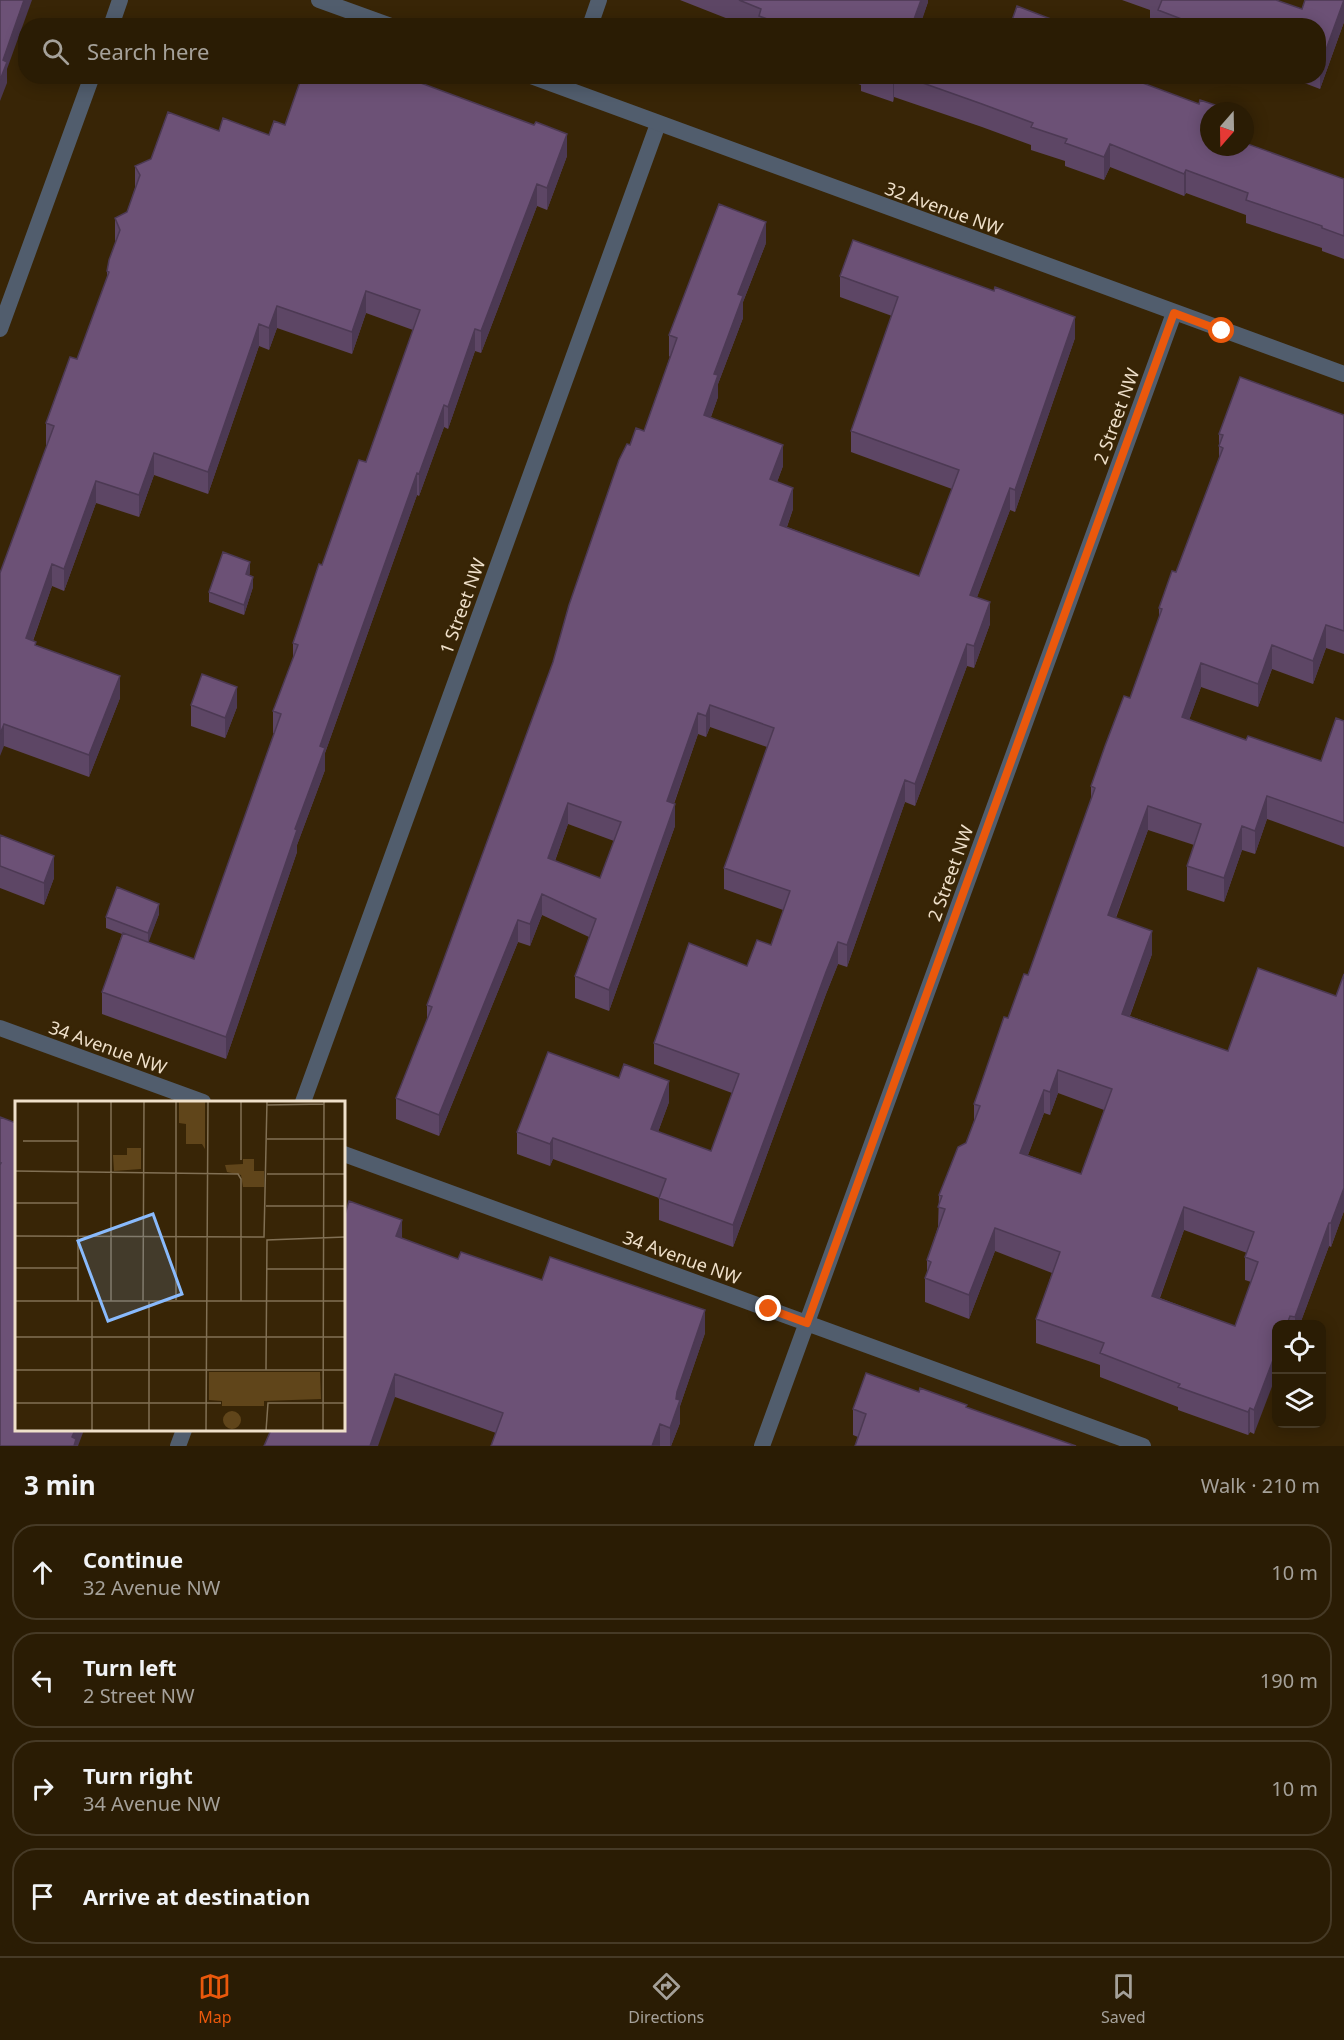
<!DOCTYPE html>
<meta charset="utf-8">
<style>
body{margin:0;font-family:"Noto Sans",sans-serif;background:#362913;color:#f1f3f6}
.controls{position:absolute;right:18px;bottom:18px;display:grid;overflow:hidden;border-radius:12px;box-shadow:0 3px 15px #0003}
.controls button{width:54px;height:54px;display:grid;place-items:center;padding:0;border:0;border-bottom:2px solid #463a26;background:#2a1c04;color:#f1f3f6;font:30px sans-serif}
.compass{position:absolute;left:1200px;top:102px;width:54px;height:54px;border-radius:50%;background:#2a1c04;box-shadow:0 3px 15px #0003;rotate:200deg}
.stop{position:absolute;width:18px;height:18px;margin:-14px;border:4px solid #ea580c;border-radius:50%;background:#fff}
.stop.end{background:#ea580c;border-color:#fff;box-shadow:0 2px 6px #0008}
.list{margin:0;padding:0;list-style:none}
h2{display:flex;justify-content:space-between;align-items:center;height:78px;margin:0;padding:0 24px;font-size:26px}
h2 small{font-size:20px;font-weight:400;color:#a5a19a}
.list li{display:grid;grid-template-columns:39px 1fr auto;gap:18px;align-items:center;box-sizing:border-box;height:96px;margin:0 12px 12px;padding:0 12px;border:2px solid #463a26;border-radius:24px}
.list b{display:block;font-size:22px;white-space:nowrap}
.list p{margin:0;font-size:20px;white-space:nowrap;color:#a5a19a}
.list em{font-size:20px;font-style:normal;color:#a5a19a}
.icon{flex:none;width:33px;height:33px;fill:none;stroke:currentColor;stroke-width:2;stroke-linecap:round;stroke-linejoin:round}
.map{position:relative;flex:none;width:1344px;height:1446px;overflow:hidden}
.search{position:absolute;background:#2a1c04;box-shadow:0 3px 15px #0003;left:18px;right:18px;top:18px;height:66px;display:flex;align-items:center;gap:15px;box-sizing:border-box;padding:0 21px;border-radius:24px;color:#a5a19a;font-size:22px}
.sheet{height:510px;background:#2a1c04}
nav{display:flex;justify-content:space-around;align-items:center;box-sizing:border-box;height:84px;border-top:2px solid #463a26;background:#2a1c04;font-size:16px;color:#a5a19a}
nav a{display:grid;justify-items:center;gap:3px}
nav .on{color:#ea580c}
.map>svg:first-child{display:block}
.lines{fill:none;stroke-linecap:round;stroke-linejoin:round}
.minor{stroke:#515d6d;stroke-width:16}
.tertiary{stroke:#515d6d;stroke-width:16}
.wall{fill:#5d4665;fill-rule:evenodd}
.shaded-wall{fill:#4c3953}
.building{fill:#6c5176;stroke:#4c3953;stroke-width:1.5;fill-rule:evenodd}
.route{stroke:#ea580c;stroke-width:8}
.labels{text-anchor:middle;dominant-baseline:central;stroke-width:4.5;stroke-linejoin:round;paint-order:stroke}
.street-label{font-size:18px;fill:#efe0ca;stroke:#382506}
.inset-road{fill:none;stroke:#817054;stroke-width:1.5}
.view{fill:#89bafc;fill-opacity:0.15;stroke:#89bafc;stroke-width:3}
.inset-edge{fill:none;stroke:#efe0ca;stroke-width:3}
</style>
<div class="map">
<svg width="1344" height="1446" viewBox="0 0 1344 1446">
<rect width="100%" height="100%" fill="#382506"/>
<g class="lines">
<path class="minor" d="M 111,26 L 120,0
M 590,26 L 599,0
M 0,329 L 92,76
M 0,1028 L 203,1102
M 303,1102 L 658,124
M 344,1154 L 1143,1446
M 178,1446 L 184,1430
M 762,1446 L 1174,313"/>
<path class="tertiary" d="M 319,0 L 391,26
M 531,76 L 1344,374"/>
</g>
<path class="wall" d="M 680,0 L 928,0 L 928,2 L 920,24 L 924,26 L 746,26 Z
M 1122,0 L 1276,0 L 1302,9 L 1344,0 L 1344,22 L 1320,89 L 1286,76 L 1318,76 L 1318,26 L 1158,26 L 1158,21 L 1150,18 L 1150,10 Z
M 837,76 L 1124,76 L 1209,147 L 1344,179 L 1344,259 L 1322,251 L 1322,248 L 1246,223 L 1246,215 L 1186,193 L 1184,196 L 1110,167 L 1104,180 L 1065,166 L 1065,161 L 1031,150 L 1031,145 L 982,127 L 894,97 L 893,102 L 861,91 L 861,85 Z
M 285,125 L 567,156 L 547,210 L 537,206 L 481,353 L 475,351 L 448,429 L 444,427 L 419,496 L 417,495 L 325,753 L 325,770 L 297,845 L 297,852 L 226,1059 L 102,1014 L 102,992 L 122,934 L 106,928 L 106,917 L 159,914 L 148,942 L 194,959 L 275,734 L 273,733 L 273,711 L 293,659 L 293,643 L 322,565 L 366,462 L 413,330 L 366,313 L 352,354 L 277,328 L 269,350 L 259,346 L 208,494 L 154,475 L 139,517 L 96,503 L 64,591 L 52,586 L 33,641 L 36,645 L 120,698 L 89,777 L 4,746 L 0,573 L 47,445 L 46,445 L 46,423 L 77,359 L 107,279 L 107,271 L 116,242 L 115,240 L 115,218 L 127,212 L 135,188 L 135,166 L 219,131 L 269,135 Z
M 766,243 L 743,302 L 743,318 L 718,384 L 718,397 L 711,417 L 783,466 L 777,482 L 793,509 L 787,527 L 919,576 L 952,489 L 851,452 L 851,431 L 892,316 L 840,297 L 840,276 L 1075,338 L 1015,512 L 1010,510 L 977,597 L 990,624 L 974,668 L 967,666 L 915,806 L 905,802 L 847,967 L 838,964 L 826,994 L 733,1247 L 659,1220 L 659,1198 L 553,1159 L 550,1166 L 517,1154 L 517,1132 L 669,1102 L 658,1132 L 711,1151 L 732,1093 L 654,1064 L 654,1043 L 747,966 L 771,945 L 783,910 L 724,889 L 724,868 L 767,747 L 710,727 L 706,737 L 698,734 L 674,804 L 675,826 L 609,1011 L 575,998 L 575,976 L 589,937 L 542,915 L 530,946 L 518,942 L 439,1136 L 396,1119 L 396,1098 L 427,1020 L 427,1005 L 553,662 L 630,445 L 644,431 L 670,357 L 669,356 L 669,335 ZM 568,824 L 614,841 L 600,878 L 555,861 Z
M 1344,415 L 1344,654 L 1326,648 L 1313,684 L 1272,669 L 1258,707 L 1201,687 L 1189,720 L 1246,740 L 1321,761 L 1344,721 L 1344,847 L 1267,819 L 1255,854 L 1242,850 L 1224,902 L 1187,890 L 1187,866 L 1194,845 L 1148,830 L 1116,918 L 1152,954 L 1130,1016 L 1228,1051 L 1336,996 L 1344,974 L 1344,1211 L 1331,1247 L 1329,1246 L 1300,1324 L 1276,1324 L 1254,1434 L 1250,1432 L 1248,1435 L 1178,1410 L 1178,1407 L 1100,1377 L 1100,1365 L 1036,1343 L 1036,1319 L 1052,1273 L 995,1251 L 969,1319 L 925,1302 L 925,1278 L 927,1275 L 927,1260 L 938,1227 L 939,1195 L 966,1143 L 974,1121 L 974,1104 L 1008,1018 L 1028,975 L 1091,799 L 1091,786 L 1130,698 L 1159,618 L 1159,608 L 1176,572 L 1219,458 L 1219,434 ZM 1058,1093 L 1104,1110 L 1081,1174 L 1028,1155 L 1044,1113 L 1050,1115 ZM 1184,1230 L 1247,1253 L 1245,1257 L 1245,1280 L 1251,1282 L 1235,1326 L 1160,1298 Z
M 250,572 L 249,576 L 253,587 L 244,615 L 209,602 L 209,592 Z
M 191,705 L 237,707 L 225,738 L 191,726 Z
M 0,835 L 54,878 L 44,905 L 0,888 Z
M 402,1238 L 458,1259 L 542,1280 L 705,1333 L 680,1406 L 680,1423 L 671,1446 L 491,1446 L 496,1433 L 395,1397 L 271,1430 Z
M 919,1392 L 967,1405 L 858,1437 L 853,1435 L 853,1409 Z"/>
<path class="shaded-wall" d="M 24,0 L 32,0 L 7,69 L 7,83 L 0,101 L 0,80 L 3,60 Z
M 921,0 L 928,0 L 928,2 L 920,26 L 913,22 Z
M 1344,0 L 1344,22 L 1320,89 L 1320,66 Z
M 894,76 L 894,97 L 893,102 L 893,79 Z
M 567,134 L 567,156 L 547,210 L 547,188 Z
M 1110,144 L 1110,167 L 1104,180 L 1104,157 Z
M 1186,170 L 1186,193 L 1184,196 L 1184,174 Z
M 537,184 L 537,206 L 481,353 L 481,331 Z
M 766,222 L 766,243 L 743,302 L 743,318 L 718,384 L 718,397 L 704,436 L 704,415 L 714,374 L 738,294 Z
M 366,291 L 366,313 L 352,354 L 352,332 Z
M 277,306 L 277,328 L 269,350 L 269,328 Z
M 1075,317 L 1075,338 L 1015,512 L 1015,490 Z
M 259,324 L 259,346 L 208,494 L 208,472 Z
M 475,329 L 475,351 L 448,429 L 448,407 Z
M 444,405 L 444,427 L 419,496 L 419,474 Z
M 783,445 L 783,466 L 770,501 L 770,479 Z
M 154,453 L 154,475 L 139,517 L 139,495 Z
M 417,473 L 417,495 L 325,753 L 325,770 L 297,845 L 297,852 L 226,1059 L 226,1037 L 295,829 L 320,746 Z
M 96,481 L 96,503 L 64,591 L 64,569 Z
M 793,488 L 793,509 L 780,546 L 780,525 Z
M 1010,488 L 1010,510 L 970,616 L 970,595 Z
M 250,562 L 250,572 L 246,585 L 246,574 Z
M 52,564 L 52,586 L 26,660 L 26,638 Z
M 253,577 L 253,587 L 244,615 L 244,605 Z
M 990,602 L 990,624 L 974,668 L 974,646 Z
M 1326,625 L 1326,648 L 1313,684 L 1313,661 Z
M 967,644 L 967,666 L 915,806 L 915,784 Z
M 1272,645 L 1272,669 L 1258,707 L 1258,684 Z
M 1201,663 L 1201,687 L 1182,740 L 1182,717 Z
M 120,676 L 120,698 L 89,777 L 89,755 Z
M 237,687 L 237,707 L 225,738 L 225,718 Z
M 710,705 L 710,727 L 706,737 L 706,716 Z
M 698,713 L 698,734 L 667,823 L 667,801 Z
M 4,724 L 4,746 L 0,756 L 0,734 Z
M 905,780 L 905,802 L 847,967 L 847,945 Z
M 1267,796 L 1267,819 L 1255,854 L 1255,831 Z
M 568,803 L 568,824 L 548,880 L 548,858 Z
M 675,804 L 675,826 L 609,1011 L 609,990 Z
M 1148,806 L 1148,830 L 1108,938 L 1108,915 Z
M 1242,826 L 1242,850 L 1224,902 L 1224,878 Z
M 54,856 L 54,878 L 44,905 L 44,883 Z
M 542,894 L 542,915 L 530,946 L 530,924 Z
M 159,904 L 159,914 L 148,944 L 148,933 Z
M 518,920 L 518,942 L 439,1136 L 439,1115 Z
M 1152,931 L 1152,954 L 1122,1037 L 1122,1014 Z
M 838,942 L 838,964 L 826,994 L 733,1247 L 733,1225 L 826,972 Z
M 1058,1070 L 1058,1093 L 1050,1115 L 1050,1092 Z
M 669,1081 L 669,1102 L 651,1151 L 651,1129 Z
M 1044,1090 L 1044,1113 L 1020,1176 L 1020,1153 Z
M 553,1138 L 553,1159 L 550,1166 L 550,1144 Z
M 1344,1188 L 1344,1211 L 1331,1247 L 1331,1223 Z
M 1184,1207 L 1184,1230 L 1152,1319 L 1152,1296 Z
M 402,1220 L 402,1242 L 396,1236 Z
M 1329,1223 L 1329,1246 L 1300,1324 L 1295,1324 L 1295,1317 Z
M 995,1228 L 995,1251 L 969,1319 L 969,1295 Z
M 705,1310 L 705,1333 L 680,1406 L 680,1423 L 671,1446 L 670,1446 L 670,1428 L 677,1392 Z
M 1276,1352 L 1276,1376 L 1254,1434 L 1254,1410 Z
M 395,1374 L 395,1397 L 378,1446 L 370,1446 Z
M 1250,1408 L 1250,1432 L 1248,1435 L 1248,1412 Z
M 660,1424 L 660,1446 L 652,1446 Z
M 75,1430 L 84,1430 L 78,1446 L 72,1446 L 72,1437 Z"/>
<path class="building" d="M 0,0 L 24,0 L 3,60 L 7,62 L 0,80 Z
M 739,0 L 921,0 L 913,22 L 924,26 L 786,26 L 759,16 L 761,9 Z
M 1162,0 L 1276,0 L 1302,9 L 1305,0 L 1344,0 L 1320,66 L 1318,65 L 1318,26 L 1192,26 L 1192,23 L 1158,10 Z
M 1017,6 L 1056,21 L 1055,25 L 1057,26 L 1010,26 Z
M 302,76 L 402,76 L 534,125 L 536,122 L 567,134 L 547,188 L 537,184 L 481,331 L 475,329 L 448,407 L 444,405 L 419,474 L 417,473 L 320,746 L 325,748 L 295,829 L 297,830 L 226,1037 L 102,992 L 123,933 L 194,959 L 281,714 L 273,711 L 298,645 L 293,643 L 319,564 L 322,565 L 359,460 L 366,462 L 420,310 L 366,291 L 352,332 L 277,306 L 269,328 L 259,324 L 208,472 L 154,453 L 139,495 L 96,481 L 64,569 L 52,564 L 26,638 L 36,642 L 35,645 L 120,676 L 89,755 L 4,724 L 0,734 L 0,573 L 54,426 L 46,423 L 70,357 L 77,359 L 109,272 L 107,271 L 109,260 L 120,230 L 115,218 L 127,212 L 140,175 L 135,166 L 151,159 L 168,112 L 219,131 L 223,118 L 269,135 L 274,121 L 285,125 Z
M 903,76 L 1124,76 L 1199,104 L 1200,100 L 1233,111 L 1209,111 L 1209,147 L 1245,147 L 1245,143 L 1344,179 L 1344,236 L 1322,228 L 1322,226 L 1246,200 L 1248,193 L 1186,170 L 1184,174 L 1110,144 L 1104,157 L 1065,143 L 1067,139 L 1031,127 L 1033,123 L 982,104 Z
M 719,204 L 766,222 L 738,294 L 743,296 L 714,374 L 718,375 L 704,415 L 783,445 L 770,479 L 793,488 L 780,525 L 919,576 L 959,470 L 851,431 L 898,297 L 840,276 L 853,240 L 994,291 L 995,287 L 1075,317 L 1015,490 L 1010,488 L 970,595 L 990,602 L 974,646 L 967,644 L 915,784 L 905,780 L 847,945 L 838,942 L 826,972 L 733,1225 L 659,1198 L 666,1179 L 553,1138 L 550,1144 L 517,1132 L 548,1052 L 619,1078 L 624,1064 L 669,1081 L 651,1129 L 711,1151 L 739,1074 L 654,1043 L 689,943 L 747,966 L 757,940 L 771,945 L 790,891 L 724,868 L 774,728 L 710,705 L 706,716 L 698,713 L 667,801 L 675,804 L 609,990 L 575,976 L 596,919 L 542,894 L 530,924 L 518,920 L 439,1115 L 396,1098 L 432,1007 L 427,1005 L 553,662 L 569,605 L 619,460 L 627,444 L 630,445 L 636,428 L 644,431 L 677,338 L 669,335 ZM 568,803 L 621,822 L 600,878 L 548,858 Z
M 1240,377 L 1344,415 L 1344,631 L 1326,625 L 1313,661 L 1272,645 L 1258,684 L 1201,663 L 1182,717 L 1246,740 L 1248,736 L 1321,761 L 1336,718 L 1344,721 L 1344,823 L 1267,796 L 1255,831 L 1242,826 L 1224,878 L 1187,866 L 1201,824 L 1148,806 L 1108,915 L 1152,931 L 1122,1014 L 1228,1051 L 1258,968 L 1336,996 L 1344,974 L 1344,1188 L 1331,1223 L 1329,1223 L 1295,1317 L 1290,1316 L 1287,1324 L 1276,1324 L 1276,1352 L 1254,1410 L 1250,1408 L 1248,1412 L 1178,1387 L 1180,1384 L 1100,1353 L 1104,1343 L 1036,1319 L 1060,1252 L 995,1228 L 969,1295 L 925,1278 L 931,1262 L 927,1260 L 945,1209 L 938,1207 L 942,1196 L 939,1195 L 958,1147 L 966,1143 L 980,1106 L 974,1104 L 1004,1017 L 1008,1018 L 1024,974 L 1028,975 L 1095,788 L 1091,786 L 1105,746 L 1124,696 L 1130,698 L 1162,609 L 1159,608 L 1172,571 L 1176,572 L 1223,448 L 1219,446 L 1223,435 L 1219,434 ZM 1058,1070 L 1112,1089 L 1081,1174 L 1020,1153 L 1044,1090 L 1050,1092 ZM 1184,1207 L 1254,1232 L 1245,1257 L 1258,1262 L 1235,1326 L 1152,1296 Z
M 223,552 L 250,562 L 246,574 L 253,577 L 244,605 L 209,592 Z
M 202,674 L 237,687 L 225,718 L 191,705 Z
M 0,835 L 54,856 L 44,883 L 0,866 Z
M 117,887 L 159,904 L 148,933 L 106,917 Z
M 0,1117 L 16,1123 L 16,1430 L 75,1430 L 72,1437 L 76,1439 L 74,1446 L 0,1446 L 0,1165 L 1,1163 L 0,1163 Z
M 349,1201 L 402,1220 L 396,1236 L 458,1259 L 461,1252 L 542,1280 L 550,1257 L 705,1310 L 677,1392 L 676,1399 L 680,1400 L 670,1428 L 660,1424 L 652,1446 L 491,1446 L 503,1413 L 395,1374 L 370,1446 L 264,1446 L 271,1430 L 344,1430 L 344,1218 Z
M 866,1373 L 919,1392 L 920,1388 L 967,1405 L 966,1407 L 1076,1446 L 855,1446 L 866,1414 L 853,1409 Z"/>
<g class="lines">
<path class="route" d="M 769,1309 L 807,1323 L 1174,313 L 1222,331"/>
</g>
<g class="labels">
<g class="street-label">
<text transform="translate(944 208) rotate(20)">32 Avenue NW</text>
<text transform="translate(1116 416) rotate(-70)">2 Street NW</text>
<text transform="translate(462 606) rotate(-70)">1 Street NW</text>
<text transform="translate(950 873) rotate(-70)">2 Street NW</text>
<text transform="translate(108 1047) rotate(20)">34 Avenue NW</text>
<text transform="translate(682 1257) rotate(20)">34 Avenue NW</text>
</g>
</g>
<g transform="translate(15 1101)">
<rect width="330" height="330" fill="#382506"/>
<path d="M 164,0 L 190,0 L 190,48 L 187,43 L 171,43 L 171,23 L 164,22 ZM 112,47 L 126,47 L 126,68 L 99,70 L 98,54 L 112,54 ZM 228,58 L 239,58 L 239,70 L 249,70 L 249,86 L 228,86 L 226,74 L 212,71 L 210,64 L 228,63 ZM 194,271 L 305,271 L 306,298 L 249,300 L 249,305 L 207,305 L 207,300 L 194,299 ZM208 319a9 9 0 1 1 18 0a9 9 0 1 1-18 0Z" fill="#60451a"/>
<path class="inset-road" d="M 226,0 L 226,59M 252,4 L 309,3M 252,38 L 330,38M 8,40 L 63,40M 0,70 L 223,73 L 226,78 L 226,200M 252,73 L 330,73M 0,102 L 63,102M 251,105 L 330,105M 0,135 L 249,136 L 252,0M 0,167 L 63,167M 251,168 L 330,168M 161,199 L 161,0M 0,200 L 330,200M 63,200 L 63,0M 77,200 L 77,330M 96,200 L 96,0M 128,200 L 129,0M 134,200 L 134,330M 0,236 L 330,236M 0,269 L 330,269M 251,269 L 252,139 L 330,136M 0,302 L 206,302M 191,330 L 193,0M 251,330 L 253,302 L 330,302M 308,330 L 309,0"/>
<path class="view" d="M 138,113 L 167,193 L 93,220 L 63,140 Z"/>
<rect width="330" height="330" class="inset-edge"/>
</g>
</svg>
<div class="controls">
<button><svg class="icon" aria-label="locate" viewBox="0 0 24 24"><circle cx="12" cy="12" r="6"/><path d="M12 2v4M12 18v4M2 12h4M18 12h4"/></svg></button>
<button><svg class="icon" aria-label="layers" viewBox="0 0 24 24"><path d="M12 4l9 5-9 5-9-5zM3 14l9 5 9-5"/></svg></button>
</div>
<svg class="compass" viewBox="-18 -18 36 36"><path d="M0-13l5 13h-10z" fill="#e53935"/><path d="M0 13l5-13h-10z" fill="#a5a19a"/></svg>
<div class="stop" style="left:1222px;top:331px"></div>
<div class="stop end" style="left:769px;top:1309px"></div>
<div class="search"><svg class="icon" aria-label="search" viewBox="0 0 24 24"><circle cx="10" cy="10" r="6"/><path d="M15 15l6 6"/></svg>Search here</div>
</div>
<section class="sheet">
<h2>3 min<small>Walk · 210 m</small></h2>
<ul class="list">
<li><svg class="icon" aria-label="ahead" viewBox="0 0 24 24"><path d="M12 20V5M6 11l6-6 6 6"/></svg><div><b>Continue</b><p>32 Avenue NW</p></div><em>10 m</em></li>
<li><svg class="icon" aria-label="left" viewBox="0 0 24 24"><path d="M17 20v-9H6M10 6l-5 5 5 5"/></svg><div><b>Turn left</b><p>2 Street NW</p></div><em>190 m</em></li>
<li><svg class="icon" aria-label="right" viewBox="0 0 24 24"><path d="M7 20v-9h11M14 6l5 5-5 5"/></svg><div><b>Turn right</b><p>34 Avenue NW</p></div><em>10 m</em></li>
<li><svg class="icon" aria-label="arrive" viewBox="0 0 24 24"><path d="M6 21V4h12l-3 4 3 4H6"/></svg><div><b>Arrive at destination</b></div></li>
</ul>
</section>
<nav>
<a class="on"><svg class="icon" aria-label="map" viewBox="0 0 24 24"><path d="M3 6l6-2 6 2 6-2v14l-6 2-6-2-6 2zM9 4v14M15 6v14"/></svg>Map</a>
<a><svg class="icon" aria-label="directions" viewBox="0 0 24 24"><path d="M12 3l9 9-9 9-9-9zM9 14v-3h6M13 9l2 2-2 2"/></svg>Directions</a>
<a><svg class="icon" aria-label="saved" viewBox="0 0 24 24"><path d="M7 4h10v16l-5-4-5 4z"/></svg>Saved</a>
</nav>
